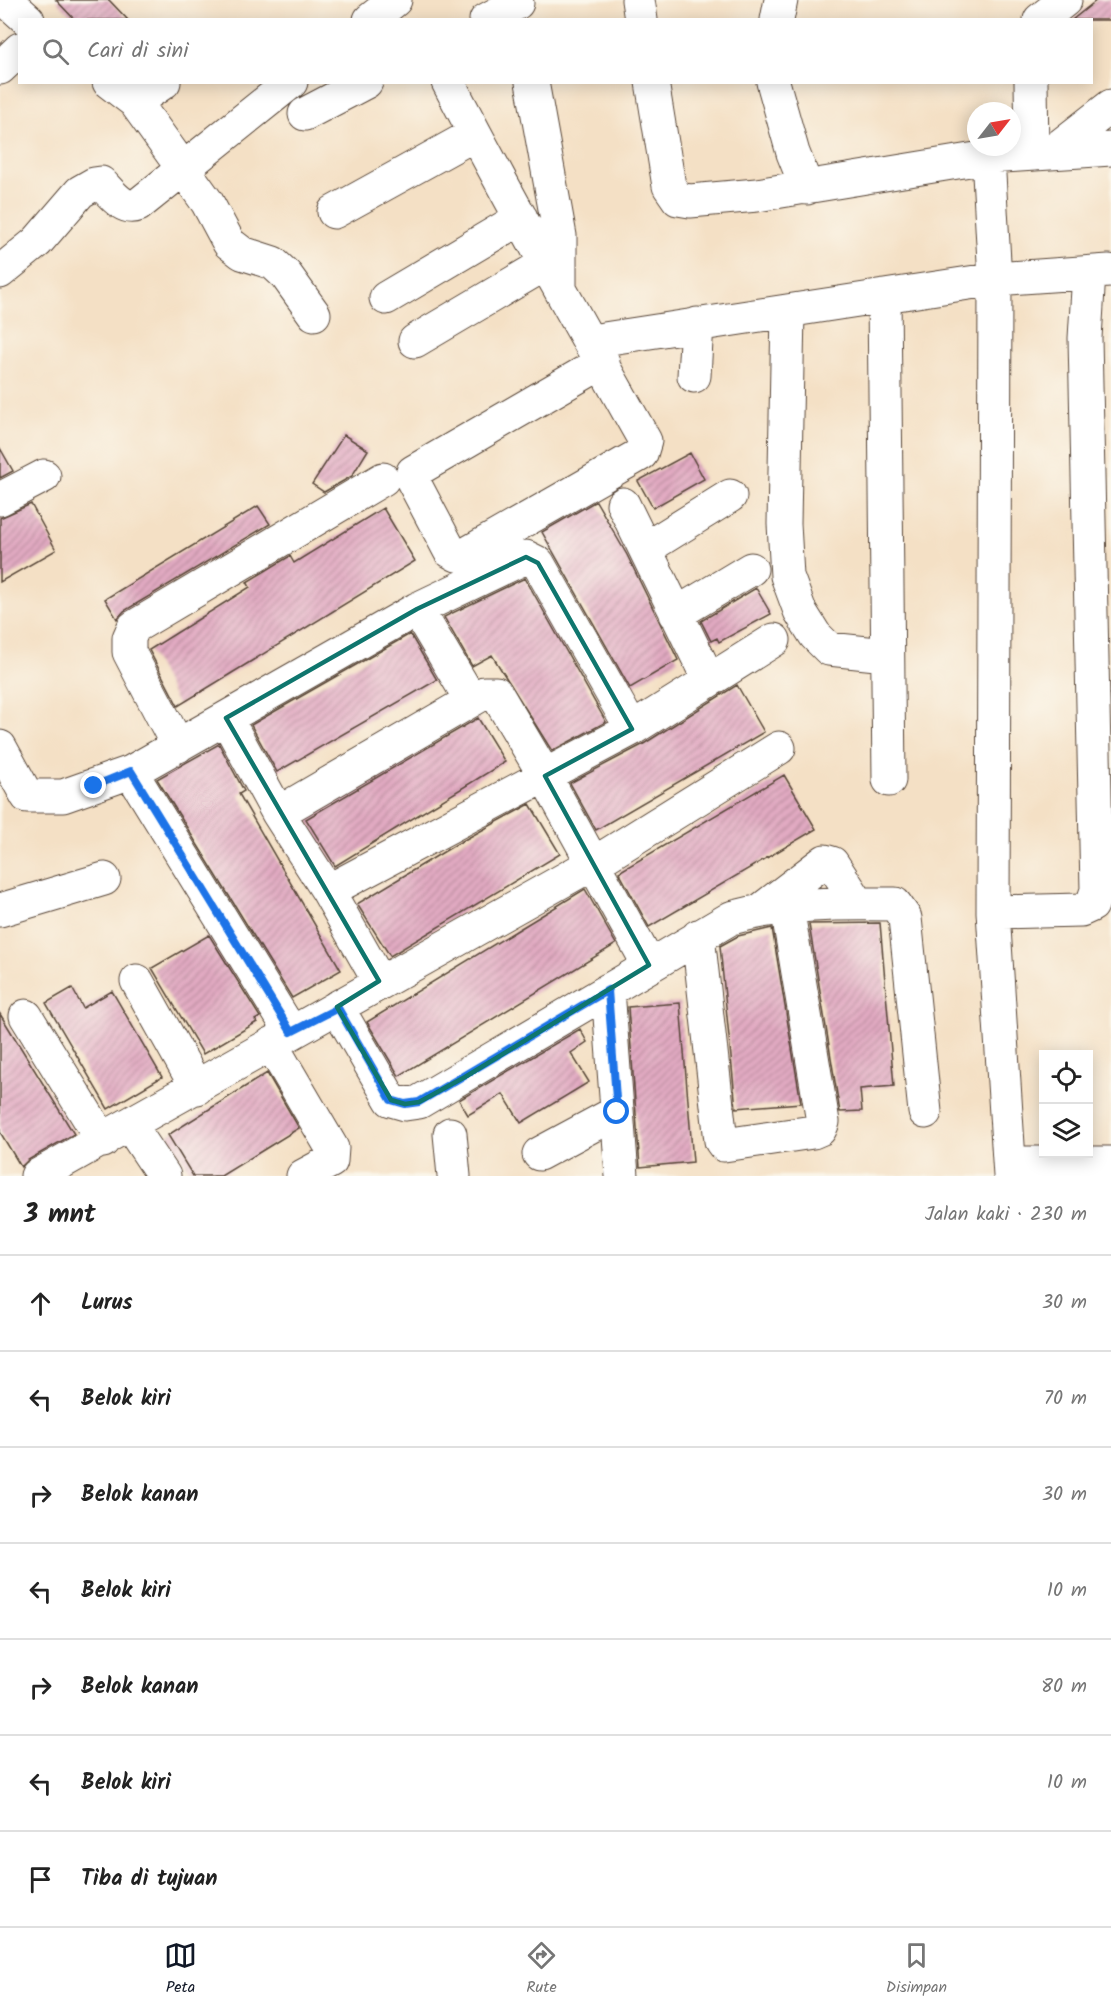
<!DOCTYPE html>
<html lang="id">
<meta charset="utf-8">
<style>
body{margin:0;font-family:Kalam,sans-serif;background:#f6f6f6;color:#222}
.controls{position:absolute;right:18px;bottom:18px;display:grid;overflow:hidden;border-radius:0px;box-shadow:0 3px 15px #0003}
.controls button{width:54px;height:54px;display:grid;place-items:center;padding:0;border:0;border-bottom:2px solid #e0e0e0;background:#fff;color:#222;font:30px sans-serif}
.compass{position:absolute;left:967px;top:102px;width:54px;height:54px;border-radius:50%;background:#fff;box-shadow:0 3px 15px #0003;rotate:59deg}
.stop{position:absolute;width:18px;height:18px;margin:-14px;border:4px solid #1a73e8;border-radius:50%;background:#fff}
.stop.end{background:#1a73e8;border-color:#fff;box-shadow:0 2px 6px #0008}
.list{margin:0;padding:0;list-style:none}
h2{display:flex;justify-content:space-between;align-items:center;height:78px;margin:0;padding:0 24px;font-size:26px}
h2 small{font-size:20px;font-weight:400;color:#767676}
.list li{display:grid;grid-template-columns:39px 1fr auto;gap:18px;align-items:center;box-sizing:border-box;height:96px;padding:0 24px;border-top:2px solid #e0e0e0}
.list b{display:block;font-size:22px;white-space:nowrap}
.list em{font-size:20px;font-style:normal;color:#767676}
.icon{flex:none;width:33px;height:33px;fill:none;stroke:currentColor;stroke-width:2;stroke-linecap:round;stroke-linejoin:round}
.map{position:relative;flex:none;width:1111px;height:1176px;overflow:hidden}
.search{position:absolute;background:#fff;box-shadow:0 3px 15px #0003;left:18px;right:18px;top:18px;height:66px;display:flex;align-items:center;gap:15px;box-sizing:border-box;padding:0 21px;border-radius:0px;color:#767676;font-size:22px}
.sheet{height:750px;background:#fff}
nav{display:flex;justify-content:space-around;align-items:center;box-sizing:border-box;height:84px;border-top:2px solid #e0e0e0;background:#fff;font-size:16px;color:#767676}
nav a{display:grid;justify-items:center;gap:3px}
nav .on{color:#111827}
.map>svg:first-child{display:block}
.building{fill:url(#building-hatch)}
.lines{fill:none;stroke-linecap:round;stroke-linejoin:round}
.minor-casing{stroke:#574537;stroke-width:35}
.minor{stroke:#fff;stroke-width:33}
.route{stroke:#1a73e8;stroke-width:8}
.marked{fill:none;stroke:#0f766e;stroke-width:4.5;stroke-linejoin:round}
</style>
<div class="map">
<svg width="1111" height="1176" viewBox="0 0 1111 1176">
<defs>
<pattern id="building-hatch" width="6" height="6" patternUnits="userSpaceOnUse" patternTransform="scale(1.5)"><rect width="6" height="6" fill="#e2aac2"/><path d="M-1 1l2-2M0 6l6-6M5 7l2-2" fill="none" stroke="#b88b9d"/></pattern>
</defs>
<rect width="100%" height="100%" fill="#fbf7ec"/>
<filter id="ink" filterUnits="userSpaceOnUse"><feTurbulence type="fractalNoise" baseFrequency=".0167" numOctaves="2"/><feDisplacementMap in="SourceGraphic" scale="12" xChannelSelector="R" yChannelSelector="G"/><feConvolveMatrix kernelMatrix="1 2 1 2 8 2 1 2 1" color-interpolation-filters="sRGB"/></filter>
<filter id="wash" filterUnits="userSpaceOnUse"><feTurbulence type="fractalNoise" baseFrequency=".008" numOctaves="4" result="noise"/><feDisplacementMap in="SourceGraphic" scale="24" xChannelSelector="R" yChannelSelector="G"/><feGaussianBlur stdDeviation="1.35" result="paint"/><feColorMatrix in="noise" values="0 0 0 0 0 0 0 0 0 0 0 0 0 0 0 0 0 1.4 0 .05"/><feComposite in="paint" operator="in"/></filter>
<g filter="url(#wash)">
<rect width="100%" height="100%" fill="#f4e0c5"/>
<g id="blocks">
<path class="building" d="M 56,0 L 109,0 L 128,20 L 75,20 Z
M 1097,0 L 1111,0 L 1111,20 L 1072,20 Z
M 344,435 L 368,450 L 352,476 L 324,492 L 312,484 Z
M 0,448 L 13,471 L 0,478 Z
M 690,453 L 704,479 L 653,508 L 638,481 Z
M 596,501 L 627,555 L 678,660 L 630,688 L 542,532 Z
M 31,504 L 56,550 L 0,582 L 0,518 Z
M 258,506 L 270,524 L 124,611 L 117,619 L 105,599 Z
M 383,508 L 415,561 L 178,706 L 149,650 L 250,587 L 247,582 L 290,556 L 294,563 Z
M 525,578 L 606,722 L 552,751 L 492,655 L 472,666 L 444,617 Z
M 756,588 L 771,614 L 719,642 L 717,638 L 711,641 L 701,621 Z
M 410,634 L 437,680 L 277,772 L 251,725 Z
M 737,685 L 764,732 L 596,830 L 570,783 L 642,745 Z
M 478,718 L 505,762 L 335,866 L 306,819 Z
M 219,744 L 244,791 L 239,794 L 341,970 L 292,998 L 157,779 Z
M 784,775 L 816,829 L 649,927 L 619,872 Z
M 530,804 L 560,854 L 390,956 L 357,904 L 455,845 Z
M 585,889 L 616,944 L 399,1076 L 367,1022 Z
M 880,923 L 894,1086 L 860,1089 L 862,1111 L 840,1112 L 809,924 Z
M 772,928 L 801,1103 L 736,1108 L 720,946 L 738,936 Z
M 209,935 L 260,1017 L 255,1020 L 257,1022 L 203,1054 L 152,968 Z
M 72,988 L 83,1008 L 112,991 L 162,1077 L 108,1109 L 46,1003 Z
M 680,1003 L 693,1162 L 640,1167 L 628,1007 Z
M 0,1014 L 74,1134 L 28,1160 L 21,1167 L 0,1132 Z
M 580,1029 L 587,1042 L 571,1053 L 589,1082 L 521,1123 L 503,1094 L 468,1115 L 459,1100 Z
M 267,1073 L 299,1128 L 221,1176 L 193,1176 L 168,1135 Z"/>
</g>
</g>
<g filter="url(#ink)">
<use href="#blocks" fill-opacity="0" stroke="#574537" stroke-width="1.5"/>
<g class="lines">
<defs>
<path id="minor" d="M 6,0 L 28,20
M 638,0 L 641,20
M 370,20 L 395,0
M 486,20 L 517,3
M 777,20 L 781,0
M 1040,20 L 1065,0
M 0,68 L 20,49
M 109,82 L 135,102 L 207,202 L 229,243 L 242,253 L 273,263 L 286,275 L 314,314
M 448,82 C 511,203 578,322 645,441 L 641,454 L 466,554 L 457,555 L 450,551 L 412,479 L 413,472 L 603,362
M 532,82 L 560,236 L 560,285
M 652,82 L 669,186 L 678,199 L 690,201 L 757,195 L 988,157 L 1111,149
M 773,82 L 793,153 L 807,188
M 1031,82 L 1032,153
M 135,102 L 164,82
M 305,114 L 366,82
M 1052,152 L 1111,106
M 988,157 L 995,279 L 993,912 L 1010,1176
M 334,212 L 475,134
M 0,272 L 37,242 L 80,192 L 94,184 L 101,183 C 111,193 123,211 138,205 L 291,82
M 884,296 L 889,780
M 386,298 L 521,218
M 788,311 L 784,524 L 787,576 L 800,611 L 815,635 L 829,649 L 886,655
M 415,341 L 547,263
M 591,341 L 995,279 L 1109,271
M 694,376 L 697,324
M 0,499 L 44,476
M 623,504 L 709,680
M 645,549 L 730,496
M 417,609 L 471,700
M 676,614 L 751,569
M 226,718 L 417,609 L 526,557 L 538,563 L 632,729 L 328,891
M 632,729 L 774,640
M 178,746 L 129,652 L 129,638 L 134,627 L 383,479
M 0,747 L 27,796 L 63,796 L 131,772 L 291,1032
M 131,772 L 226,718 L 278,813 L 484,693 L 496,693 L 545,776 L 649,965
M 278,813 L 328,891 L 379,981
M 0,910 L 104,879
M 761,910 L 825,861 L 832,863 L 858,903
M 993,912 L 1081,910 L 1092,905 L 1097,890 L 1085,338 L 1089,273
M 698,936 L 721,1141 L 724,1145 L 813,1132 L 820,1129 L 823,1122 L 787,907
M 137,981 L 197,1088
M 608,990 L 622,1176
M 337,1007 L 391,1100 L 405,1104 L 419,1102 L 731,918 C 786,903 839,903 895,904 L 905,918 L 925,1112
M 26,1016 L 103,1141
M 271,1044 L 332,1148 L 331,1161 L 303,1176
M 130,1125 L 164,1176
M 450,1134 L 454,1176
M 539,1154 L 617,1112
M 1011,1163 L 1111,1163
M 37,1176 L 601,859 L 779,748"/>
</defs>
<use href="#minor" class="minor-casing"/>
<use href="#minor" class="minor"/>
</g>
</g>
<g class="lines" filter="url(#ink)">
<path class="route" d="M 94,786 L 131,771 L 291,1032 L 338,1008 L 391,1100 L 405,1104 L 419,1102 L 608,990 L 617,1112"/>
</g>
<path class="marked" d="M 526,557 L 538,563 L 632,729 L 545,776 L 649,965 L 465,1077 L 419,1102 L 405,1104 L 391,1100 L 337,1007 L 379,981 L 226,718 L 417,609 Z"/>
</svg>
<div class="controls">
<button><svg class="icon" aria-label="locate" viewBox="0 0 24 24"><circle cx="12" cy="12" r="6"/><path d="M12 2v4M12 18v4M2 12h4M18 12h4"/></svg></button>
<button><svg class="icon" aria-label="layers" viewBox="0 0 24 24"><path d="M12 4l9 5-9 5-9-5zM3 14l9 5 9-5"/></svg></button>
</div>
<svg class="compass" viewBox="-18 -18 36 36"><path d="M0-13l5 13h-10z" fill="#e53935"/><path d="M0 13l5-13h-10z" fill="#767676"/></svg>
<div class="stop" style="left:617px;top:1112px"></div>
<div class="stop end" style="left:94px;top:786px"></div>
<div class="search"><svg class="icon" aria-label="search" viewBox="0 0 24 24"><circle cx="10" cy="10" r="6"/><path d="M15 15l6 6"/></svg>Cari di sini</div>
</div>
<section class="sheet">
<h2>3 mnt<small>Jalan kaki · 230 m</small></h2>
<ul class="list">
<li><svg class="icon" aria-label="ahead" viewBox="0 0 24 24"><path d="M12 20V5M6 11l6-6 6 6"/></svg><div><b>Lurus</b></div><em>30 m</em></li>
<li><svg class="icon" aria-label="left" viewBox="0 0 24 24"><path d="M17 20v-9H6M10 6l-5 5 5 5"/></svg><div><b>Belok kiri</b></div><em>70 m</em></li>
<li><svg class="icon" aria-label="right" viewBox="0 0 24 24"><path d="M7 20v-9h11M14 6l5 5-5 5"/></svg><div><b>Belok kanan</b></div><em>30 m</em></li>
<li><svg class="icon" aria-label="left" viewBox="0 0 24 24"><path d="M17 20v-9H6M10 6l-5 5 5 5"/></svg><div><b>Belok kiri</b></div><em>10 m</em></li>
<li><svg class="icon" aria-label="right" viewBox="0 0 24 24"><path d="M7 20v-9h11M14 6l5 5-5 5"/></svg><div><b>Belok kanan</b></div><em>80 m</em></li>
<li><svg class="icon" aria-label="left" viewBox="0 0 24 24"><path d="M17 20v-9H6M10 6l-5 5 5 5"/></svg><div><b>Belok kiri</b></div><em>10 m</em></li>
<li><svg class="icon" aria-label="arrive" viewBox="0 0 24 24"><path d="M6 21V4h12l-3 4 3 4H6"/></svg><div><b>Tiba di tujuan</b></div></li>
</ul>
</section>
<nav>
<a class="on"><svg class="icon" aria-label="map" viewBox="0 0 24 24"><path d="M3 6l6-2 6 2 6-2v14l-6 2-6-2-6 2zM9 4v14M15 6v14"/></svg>Peta</a>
<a><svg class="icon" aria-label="directions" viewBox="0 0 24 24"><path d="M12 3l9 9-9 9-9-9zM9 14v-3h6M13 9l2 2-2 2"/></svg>Rute</a>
<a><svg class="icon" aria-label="saved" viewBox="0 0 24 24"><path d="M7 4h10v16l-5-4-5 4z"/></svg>Disimpan</a>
</nav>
